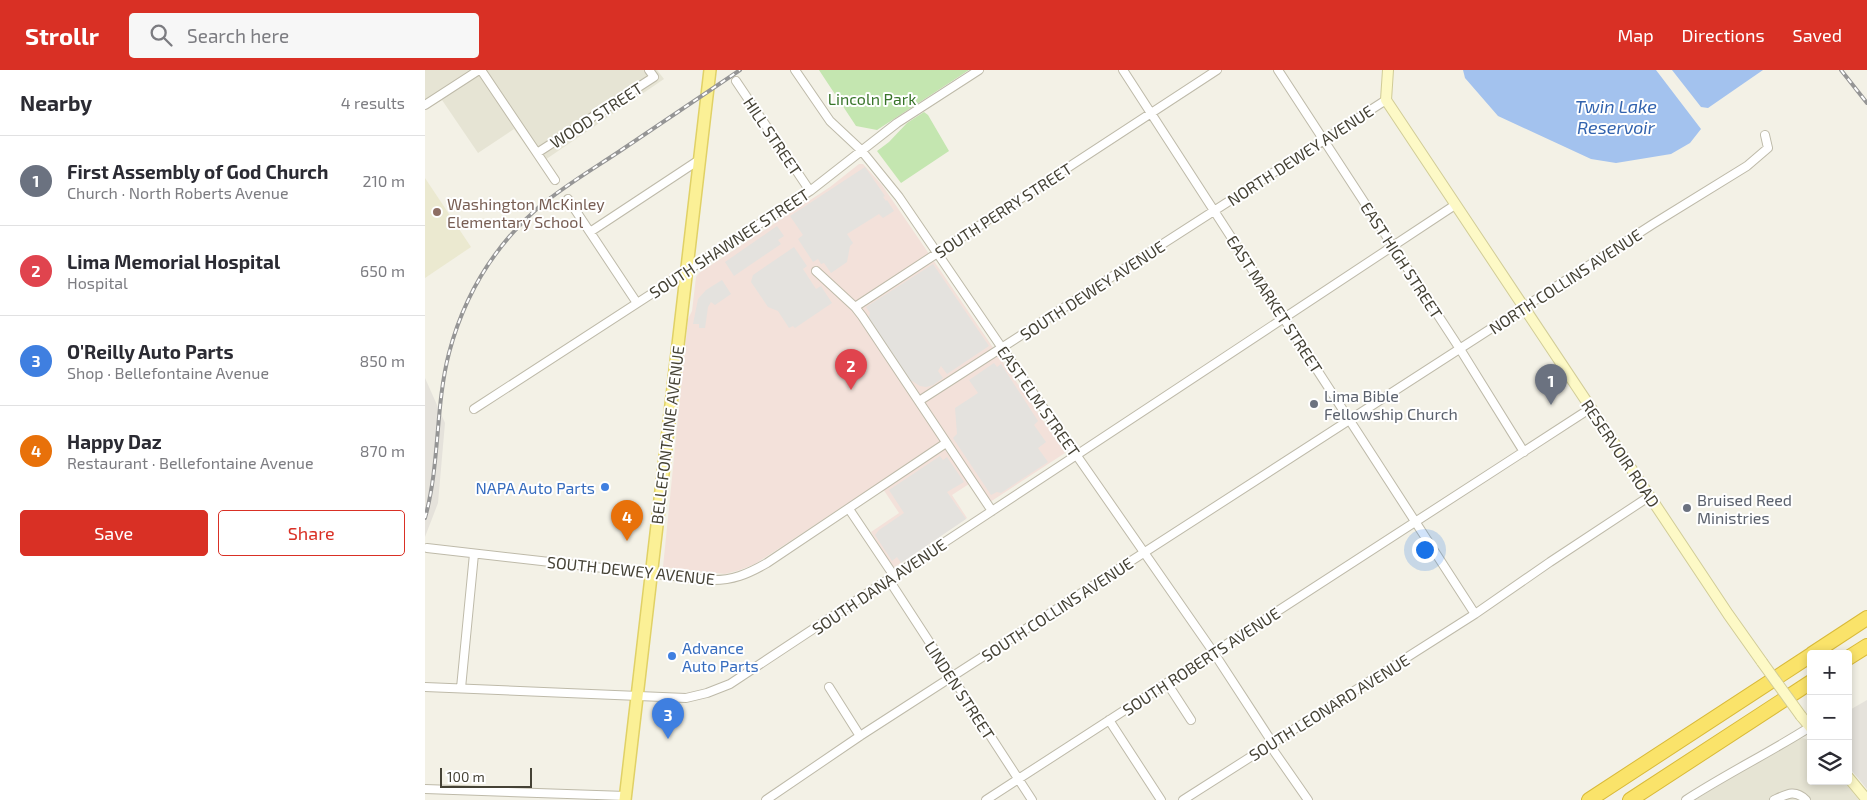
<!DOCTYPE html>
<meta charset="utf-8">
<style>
body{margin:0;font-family:"Exo 2",sans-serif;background:#f7f7f7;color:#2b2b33}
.controls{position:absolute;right:15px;bottom:15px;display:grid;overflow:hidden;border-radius:5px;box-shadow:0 2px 8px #0003}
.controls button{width:45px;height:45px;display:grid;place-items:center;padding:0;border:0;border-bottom:1px solid #e1e1e2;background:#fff;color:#2b2b33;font:25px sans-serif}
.scale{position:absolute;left:15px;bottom:12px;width:92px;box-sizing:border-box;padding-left:5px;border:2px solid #454235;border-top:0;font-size:14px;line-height:18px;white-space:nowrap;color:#454235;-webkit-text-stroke:4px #fff;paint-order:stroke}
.you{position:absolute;left:999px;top:479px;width:18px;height:18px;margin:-12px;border:4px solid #fff;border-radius:50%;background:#1a73e8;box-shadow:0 0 0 8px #1a73e833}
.badge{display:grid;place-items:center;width:32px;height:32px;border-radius:50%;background:#d93025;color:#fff;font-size:16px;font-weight:700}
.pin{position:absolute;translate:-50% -41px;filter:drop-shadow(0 1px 2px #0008)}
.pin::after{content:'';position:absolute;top:26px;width:18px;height:15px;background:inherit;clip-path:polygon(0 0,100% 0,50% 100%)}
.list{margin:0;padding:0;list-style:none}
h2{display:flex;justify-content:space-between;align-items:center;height:65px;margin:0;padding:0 20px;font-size:21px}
h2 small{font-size:16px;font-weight:400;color:#7c7c81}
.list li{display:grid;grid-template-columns:32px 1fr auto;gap:15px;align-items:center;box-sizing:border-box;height:90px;padding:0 20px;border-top:1px solid #e1e1e2}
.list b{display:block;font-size:19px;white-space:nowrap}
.list p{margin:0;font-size:16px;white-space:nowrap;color:#7c7c81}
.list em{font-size:16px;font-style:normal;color:#7c7c81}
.actions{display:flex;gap:10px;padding:15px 20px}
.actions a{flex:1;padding:11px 0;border:1px solid #d93025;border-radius:5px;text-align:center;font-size:18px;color:#d93025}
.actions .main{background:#d93025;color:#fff}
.icon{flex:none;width:28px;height:28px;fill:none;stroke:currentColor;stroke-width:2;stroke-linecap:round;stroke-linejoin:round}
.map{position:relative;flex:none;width:1442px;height:730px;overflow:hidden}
header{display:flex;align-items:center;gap:30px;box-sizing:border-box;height:70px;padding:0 25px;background:#d93025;color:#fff}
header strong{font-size:24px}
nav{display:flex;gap:28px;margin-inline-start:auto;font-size:18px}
.search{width:350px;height:45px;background:#f7f7f7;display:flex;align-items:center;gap:12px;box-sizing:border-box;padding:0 18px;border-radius:5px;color:#7c7c81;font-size:19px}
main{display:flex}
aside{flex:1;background:#fff}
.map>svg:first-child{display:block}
.residential{fill:#e6e4d4}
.industrial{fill:#e5e2db}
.education{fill:#ebe9d0}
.medical{fill:#f3e1da}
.green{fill:#c4e6b0}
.parking{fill:#e4e2de}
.water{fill:#a3c2ee}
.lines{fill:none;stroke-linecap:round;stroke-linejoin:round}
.street-casing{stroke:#bebaa9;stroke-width:10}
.secondary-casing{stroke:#d1cc97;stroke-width:12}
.primary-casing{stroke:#e0d166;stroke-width:14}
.highway-casing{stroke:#d9ba3a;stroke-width:16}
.street{stroke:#fff;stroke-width:8}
.secondary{stroke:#fdf9c6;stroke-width:10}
.primary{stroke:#fbf096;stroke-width:11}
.highway{stroke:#fae36a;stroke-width:14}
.rail-casing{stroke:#959595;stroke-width:4}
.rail{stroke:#fff;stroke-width:2;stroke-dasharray:5.5;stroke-linecap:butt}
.secondary-bridge-casing{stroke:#d1cc97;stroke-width:12;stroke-linecap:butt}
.secondary-bridge{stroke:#fdf9c6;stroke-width:10}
.education-dot{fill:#8d6e63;stroke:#fff;stroke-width:2}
.worship-dot{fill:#6b7280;stroke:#fff;stroke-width:2}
.shop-dot{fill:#3f7fe0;stroke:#fff;stroke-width:2}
.labels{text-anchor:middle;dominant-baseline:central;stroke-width:4;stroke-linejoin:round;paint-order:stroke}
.park-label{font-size:16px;fill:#39752a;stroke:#fff}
.street-label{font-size:16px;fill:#454235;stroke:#fff}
.education-label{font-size:16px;fill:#785e54;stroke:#fff;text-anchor:start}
.worship-label{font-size:16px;fill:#5b616d;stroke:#fff;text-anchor:start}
.shop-label{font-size:16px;fill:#366cbe;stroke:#fff;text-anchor:end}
.water-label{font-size:18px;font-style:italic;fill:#3263ae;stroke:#fff}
</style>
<header>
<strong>Strollr</strong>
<div class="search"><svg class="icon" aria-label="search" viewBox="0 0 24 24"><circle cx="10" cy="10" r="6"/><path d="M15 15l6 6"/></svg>Search here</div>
<nav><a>Map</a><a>Directions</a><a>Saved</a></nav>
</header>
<main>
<aside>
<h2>Nearby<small>4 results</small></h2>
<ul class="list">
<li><span class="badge" style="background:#6b7280">1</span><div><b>First Assembly of God Church</b><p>Church · North Roberts Avenue</p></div><em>210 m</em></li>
<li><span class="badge" style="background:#e0444e">2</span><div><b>Lima Memorial Hospital</b><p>Hospital</p></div><em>650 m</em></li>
<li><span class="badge" style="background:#3f7fe0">3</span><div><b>O'Reilly Auto Parts</b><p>Shop · Bellefontaine Avenue</p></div><em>850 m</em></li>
<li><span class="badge" style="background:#e8710a">4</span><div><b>Happy Daz</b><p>Restaurant · Bellefontaine Avenue</p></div><em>870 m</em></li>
</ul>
<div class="actions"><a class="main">Save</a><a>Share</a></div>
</aside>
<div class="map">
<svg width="1442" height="730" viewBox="0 0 1442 730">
<rect width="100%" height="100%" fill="#f3f1e6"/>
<path class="residential" d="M 0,0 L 232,0 L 239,9 L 114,94 L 89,59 L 53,83 L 17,30 L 0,40 Z
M 1378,668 L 1386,671 L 1386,711 L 1419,711 L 1434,730 L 1270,730 L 1326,695 L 1371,670 Z"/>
<path class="industrial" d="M 0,308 L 20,353 L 13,433 L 0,467 Z
M 1442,630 L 1442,719 L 1423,696 L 1423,641 Z"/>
<path class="education" d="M 0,108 L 46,177 L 0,208 Z"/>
<path class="medical" d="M 434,94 L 438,94 L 457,115 L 640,383 L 559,436 L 544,414 L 527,425 L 542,448 L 468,498 L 446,462 L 474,443 L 454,413 L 330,494 L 315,500 L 300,504 L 238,497 L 263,249 L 267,241 L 271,207 L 274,203 L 405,117 Z"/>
<path class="green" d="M 394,0 L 544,0 L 452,60 L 431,56 Z
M 499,42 L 503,45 L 524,81 L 476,113 L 452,81 L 464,72 L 482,53 Z"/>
<path class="parking" d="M 440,97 L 460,126 L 458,127 L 461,131 L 462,130 L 469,141 L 458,148 L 454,144 L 422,164 L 428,173 L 425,176 L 422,192 L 406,203 L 399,193 L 396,194 L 393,189 L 388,192 L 373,169 L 378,165 L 365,146 Z
M 352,156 L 359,166 L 353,170 L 356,174 L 309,206 L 300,192 Z
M 369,177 L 382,196 L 378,199 L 391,219 L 396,216 L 407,233 L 370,258 L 368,256 L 364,258 L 353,241 L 343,237 L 326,212 L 328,205 Z
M 508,194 L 564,276 L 522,304 L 516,296 L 513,301 L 518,308 L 508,315 L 501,317 L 495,316 L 487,311 L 485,312 L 443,248 L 445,243 L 441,237 Z
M 297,210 L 306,224 L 290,235 L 286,232 L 283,237 L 280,258 L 274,258 L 274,254 L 268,254 L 273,229 L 281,220 Z
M 569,293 L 572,297 L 576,294 L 613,351 L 609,355 L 621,372 L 613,378 L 623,392 L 576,423 L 572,422 L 566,425 L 528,368 L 532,364 L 530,338 L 553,323 L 544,310 Z
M 515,386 L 518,390 L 522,387 L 539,412 L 522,422 L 541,449 L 476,493 L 472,487 L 467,491 L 450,465 L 454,460 L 479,443 L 464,420 Z"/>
<path class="water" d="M 1038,0 L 1231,0 L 1276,59 L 1265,73 L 1246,84 L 1191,93 L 1166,89 L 1073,46 L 1040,8 Z
M 1247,0 L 1338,0 L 1283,38 L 1276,37 Z"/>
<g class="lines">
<defs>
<path id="street" d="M 56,0 L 130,110
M 370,0 L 405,51 L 436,80 L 474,127 L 577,278 L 789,583 L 847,672
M 698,0 L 1050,544
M 853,0 L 1035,279 L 1099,382
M 311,11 L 385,121
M 0,35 L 54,0
M 112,83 L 229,7 L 224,0
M 143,129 L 212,233
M 165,162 L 274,90
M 391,201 L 430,237 L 437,246 L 567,441
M 430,237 L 792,0
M 494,331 L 961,30
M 49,339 L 385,121 L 472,53 L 554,0
M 424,439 L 469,506
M 2,478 L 284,510 C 307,511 323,504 342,493 L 521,373
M 464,510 L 607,730
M 742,613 L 766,650
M 0,617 L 261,628 L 282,623 L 305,614 L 1030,135
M 404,617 L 435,666
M 36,618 L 49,484
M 684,650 L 736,730
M 844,674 L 883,730
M 0,719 L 201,726
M 341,730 L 435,666 L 1228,154 L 1322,96 L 1343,78 L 1340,65
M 561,730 L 1166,338
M 758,730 L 1050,544 L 1125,492 L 1225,426
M 1261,730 C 1301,704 1344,683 1385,657
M 1349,730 C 1362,724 1370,719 1381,730"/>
<path id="secondary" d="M 963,0 L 961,30 L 1303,544 L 1337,592
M 1376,646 L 1386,658
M 1423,707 L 1442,730"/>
<path id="primary" d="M 200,730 L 285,0"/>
<path id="highway" d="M 1387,584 L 1442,548
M 1423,588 L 1442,576
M 1164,730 L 1386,585
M 1205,730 L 1386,612"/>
</defs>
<use href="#street" class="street-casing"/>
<use href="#secondary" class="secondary-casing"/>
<use href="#primary" class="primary-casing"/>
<use href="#highway" class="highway-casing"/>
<use href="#street" class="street"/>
<use href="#secondary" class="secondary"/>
<use href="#primary" class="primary"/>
<use href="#highway" class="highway"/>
<defs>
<path id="rail" d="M 1416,0 L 1442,33
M 0,448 C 15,395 10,337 24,283 C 39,226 69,176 114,137 C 139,116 168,99 195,81 C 235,54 275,27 315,0"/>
</defs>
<use href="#rail" class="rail-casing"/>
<use href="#rail" class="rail"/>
<defs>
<path id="secondary-bridge" d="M 1337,592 L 1376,646"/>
</defs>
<use href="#secondary-bridge" class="secondary-bridge-casing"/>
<use href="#secondary-bridge" class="secondary-bridge"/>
</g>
<circle class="education-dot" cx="12" cy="142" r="5"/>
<g class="worship-dot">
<circle cx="889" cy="334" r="5"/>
<circle cx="1262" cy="438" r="5"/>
</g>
<g class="shop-dot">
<circle cx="180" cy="417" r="5"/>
<circle cx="247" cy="586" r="5"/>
</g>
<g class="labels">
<g class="park-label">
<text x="447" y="28">Lincoln Park</text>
</g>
<g class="street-label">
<text transform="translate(171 45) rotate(-33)">WOOD STREET</text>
<text transform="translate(348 66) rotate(56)">HILL STREET</text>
<text transform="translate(875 85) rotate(-33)">NORTH DEWEY AVENUE</text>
<text transform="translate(578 140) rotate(-33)">SOUTH PERRY STREET</text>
<text transform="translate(304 173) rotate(-33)">SOUTH SHAWNEE STREET</text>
<text transform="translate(977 190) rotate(57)">EAST HIGH STREET</text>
<text transform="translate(1140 211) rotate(-33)">NORTH COLLINS AVENUE</text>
<text transform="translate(667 220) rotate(-33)">SOUTH DEWEY AVENUE</text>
<text transform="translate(850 234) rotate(57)">EAST MARKET STREET</text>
<text transform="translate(614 331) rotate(55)">EAST ELM STREET</text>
<text transform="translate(242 365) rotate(-83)">BELLEFONTAINE AVENUE</text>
<text transform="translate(1196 383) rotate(56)">RESERVOIR ROAD</text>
<text transform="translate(206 500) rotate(6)">SOUTH DEWEY AVENUE</text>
<text transform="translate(454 516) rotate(-34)">SOUTH DANA AVENUE</text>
<text transform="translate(632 539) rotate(-33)">SOUTH COLLINS AVENUE</text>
<text transform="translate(776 591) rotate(-33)">SOUTH ROBERTS AVENUE</text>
<text transform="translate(535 620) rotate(57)">LINDEN STREET</text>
<text transform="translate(904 637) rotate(-32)">SOUTH LEONARD AVENUE</text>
</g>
<g class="education-label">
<text x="22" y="133">Washington McKinley<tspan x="22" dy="18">Elementary School</tspan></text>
</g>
<g class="worship-label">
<text x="899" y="325">Lima Bible<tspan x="899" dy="18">Fellowship Church</tspan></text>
<text x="1272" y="429">Bruised Reed<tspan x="1272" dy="18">Ministries</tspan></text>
</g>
<g class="shop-label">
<text x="170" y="417">NAPA Auto Parts</text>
<text x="257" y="577" text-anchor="start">Advance<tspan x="257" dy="18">Auto Parts</tspan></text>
</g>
<g class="water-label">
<text x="1191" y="36">Twin Lake<tspan x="1191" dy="21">Reservoir</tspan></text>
</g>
</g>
</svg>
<div class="controls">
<button>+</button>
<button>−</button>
<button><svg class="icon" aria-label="layers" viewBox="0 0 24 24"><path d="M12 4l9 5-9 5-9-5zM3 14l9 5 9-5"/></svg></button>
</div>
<div class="scale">100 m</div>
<div class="you"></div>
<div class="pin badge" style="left:1126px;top:335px;background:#6b7280">1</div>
<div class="pin badge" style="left:426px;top:320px;background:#e0444e">2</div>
<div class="pin badge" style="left:243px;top:669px;background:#3f7fe0">3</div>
<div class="pin badge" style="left:202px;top:471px;background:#e8710a">4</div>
</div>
</main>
